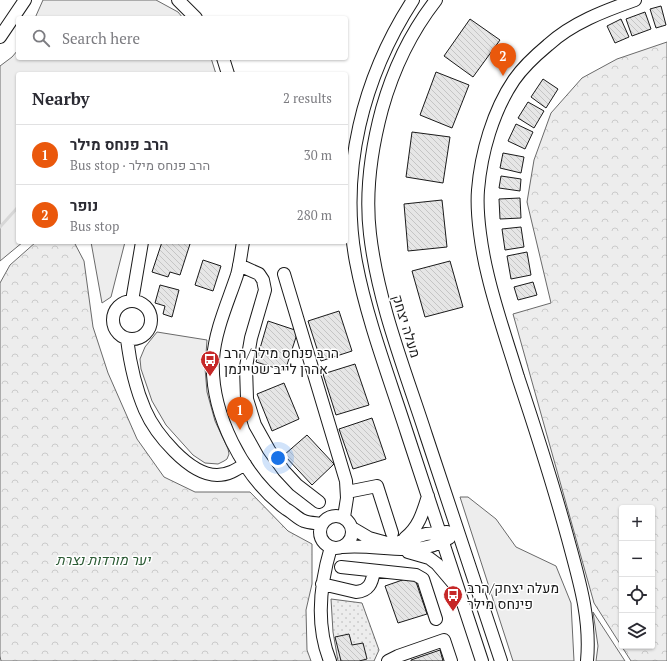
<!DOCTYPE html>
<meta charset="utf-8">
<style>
body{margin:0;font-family:"PT Serif",Heebo,serif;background:#f7f7f7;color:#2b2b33}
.controls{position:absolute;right:12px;bottom:12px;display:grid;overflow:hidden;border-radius:4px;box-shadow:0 1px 3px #0004}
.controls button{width:36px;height:36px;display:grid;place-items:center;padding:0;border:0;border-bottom:1px solid #e1e1e2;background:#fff;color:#2b2b33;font:20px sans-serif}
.you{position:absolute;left:278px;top:458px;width:14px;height:14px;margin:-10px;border:3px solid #fff;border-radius:50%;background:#1a73e8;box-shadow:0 0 0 6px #1a73e833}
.badge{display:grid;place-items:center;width:26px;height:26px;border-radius:50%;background:#ea580c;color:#fff;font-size:13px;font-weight:700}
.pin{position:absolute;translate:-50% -33px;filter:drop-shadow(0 1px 2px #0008)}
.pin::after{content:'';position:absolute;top:21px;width:14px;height:12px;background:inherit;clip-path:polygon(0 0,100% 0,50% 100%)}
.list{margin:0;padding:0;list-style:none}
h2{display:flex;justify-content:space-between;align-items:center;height:52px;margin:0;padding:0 16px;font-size:17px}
h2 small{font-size:13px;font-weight:400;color:#7c7c81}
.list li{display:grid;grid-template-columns:26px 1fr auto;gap:12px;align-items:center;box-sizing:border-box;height:60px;padding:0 16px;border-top:1px solid #e1e1e2}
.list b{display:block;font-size:15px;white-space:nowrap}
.list p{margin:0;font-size:13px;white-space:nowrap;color:#7c7c81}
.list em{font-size:13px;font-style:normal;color:#7c7c81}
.icon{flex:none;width:22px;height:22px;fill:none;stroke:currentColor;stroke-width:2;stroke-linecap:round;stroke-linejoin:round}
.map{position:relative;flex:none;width:667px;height:661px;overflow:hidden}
.search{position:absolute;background:#fff;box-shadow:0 1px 3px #0004;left:16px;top:16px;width:332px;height:44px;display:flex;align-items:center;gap:10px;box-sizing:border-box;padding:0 14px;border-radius:4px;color:#7c7c81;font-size:15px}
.panel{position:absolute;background:#fff;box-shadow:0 1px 3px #0004;left:16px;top:72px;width:332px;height:172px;border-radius:4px}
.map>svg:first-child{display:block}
.built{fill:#ededed;stroke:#6a6a6a}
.forest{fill:url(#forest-crowns);stroke:#6a6a6a;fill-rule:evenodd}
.park{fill:url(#park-dots);stroke:#6a6a6a}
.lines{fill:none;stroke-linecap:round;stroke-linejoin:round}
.stream{stroke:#d7d7d7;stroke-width:3}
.building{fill:url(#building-back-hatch);stroke:#1a1a1a}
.minor-casing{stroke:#1a1a1a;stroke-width:14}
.minor{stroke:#fff;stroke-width:12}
.labels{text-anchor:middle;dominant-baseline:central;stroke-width:3;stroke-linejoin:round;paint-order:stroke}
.street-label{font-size:14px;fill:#1a1a1a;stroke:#fff}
.poi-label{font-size:14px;fill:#1a1a1a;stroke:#fff;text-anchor:start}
.park-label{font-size:14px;font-style:italic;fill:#2b5a34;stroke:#fff}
</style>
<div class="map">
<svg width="667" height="661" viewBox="0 0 667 661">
<defs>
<pattern id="forest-crowns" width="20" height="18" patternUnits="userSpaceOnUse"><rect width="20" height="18" fill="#ededed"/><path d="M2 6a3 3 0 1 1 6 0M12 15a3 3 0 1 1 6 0" fill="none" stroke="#cbcbcb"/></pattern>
<pattern id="park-dots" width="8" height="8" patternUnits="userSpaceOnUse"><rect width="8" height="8" fill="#ededed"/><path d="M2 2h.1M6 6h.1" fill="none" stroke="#cbcbcb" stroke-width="1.8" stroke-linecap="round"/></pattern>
<pattern id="building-back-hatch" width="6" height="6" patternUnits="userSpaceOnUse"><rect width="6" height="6" fill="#e6e6e6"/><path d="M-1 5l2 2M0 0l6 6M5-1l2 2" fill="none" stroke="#c5c5c5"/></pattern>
</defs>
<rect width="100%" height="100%" fill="#fff"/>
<path class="built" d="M 43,0 L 156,0 L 178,12 L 183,18 L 35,18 Z
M 18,50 L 18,58 L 211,58 L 216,74 L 18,74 L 18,242 L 23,242 L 0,261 L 0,66 L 12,57 Z
M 91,242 L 125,242 L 111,297 L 102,303 Z
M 157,332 L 207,340 L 205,368 L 207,392 L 215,421 L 228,449 L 229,454 L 227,459 L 224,461 L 218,464 L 205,463 L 193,455 L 166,425 L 152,401 L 141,369 L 140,359 L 145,347 Z
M 460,497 L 468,497 L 496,519 L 516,547 L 556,566 L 571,603 L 574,661 L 513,661 Z
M 593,612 L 625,661 L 596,661 L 598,646 Z"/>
<path class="forest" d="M 667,42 L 667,661 L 631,661 L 594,603 L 513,314 L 551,303 L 527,202 L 534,160 L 551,113 L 582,78 L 617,59 ZM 622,508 L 652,508 L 652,646 L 622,646 Z
M 36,242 L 74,242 L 84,261 L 93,327 L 108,373 L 137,439 L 164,477 L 195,492 L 250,492 L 288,531 L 312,544 L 312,584 L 306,610 L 307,650 L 311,661 L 1,661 L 0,656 L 0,283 L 10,265 Z"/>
<path class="park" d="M 331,599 L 362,603 L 379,650 L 374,661 L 338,661 L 333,632 Z"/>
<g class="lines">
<path class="stream" d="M 0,227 L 18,207"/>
</g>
<path class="building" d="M 661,6 L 666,25 L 656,28 L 650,9 Z
M 645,12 L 651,29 L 632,36 L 626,19 Z
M 470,19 L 500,40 L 473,77 L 444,56 Z
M 621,19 L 629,37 L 615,43 L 607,26 Z
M 436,72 L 469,85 L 452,128 L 420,115 Z
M 543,79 L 558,89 L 546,108 L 531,97 Z
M 528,102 L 544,111 L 534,128 L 518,118 Z
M 516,124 L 533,132 L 525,149 L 508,141 Z
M 412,132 L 450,137 L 443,183 L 406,177 Z
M 503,153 L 524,157 L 521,173 L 500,168 Z
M 501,176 L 521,179 L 520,191 L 499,188 Z
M 520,198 L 521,218 L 500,219 L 499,199 Z
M 442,200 L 447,247 L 408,251 L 404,204 Z
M 521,227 L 524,247 L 505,250 L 502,229 Z
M 162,242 L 186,242 L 190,244 L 180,275 L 170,272 L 168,277 L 152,272 Z
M 527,252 L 531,275 L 511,279 L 507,256 Z
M 203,260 L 221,266 L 213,291 L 195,285 Z
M 450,261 L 463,307 L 425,317 L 412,271 Z
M 533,282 L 537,295 L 518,300 L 514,287 Z
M 160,285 L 179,290 L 172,317 L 163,314 L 165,306 L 155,303 Z
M 339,311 L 352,351 L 321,361 L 308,321 Z
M 268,321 L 298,331 L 285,371 L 256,362 Z
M 355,364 L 369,405 L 336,415 L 323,374 Z
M 284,383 L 299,419 L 272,431 L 257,394 Z
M 372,418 L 386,459 L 353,469 L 339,429 Z
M 307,435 L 334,464 L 312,485 L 284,455 Z
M 414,576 L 427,614 L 398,623 L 385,586 Z
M 349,634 L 352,645 L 363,643 L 367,659 L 359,661 L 341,661 L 335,637 Z
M 440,650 L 443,661 L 411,661 L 411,660 Z"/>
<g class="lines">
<defs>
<path id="minor" d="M 178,0 L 196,18
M 413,0 C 363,77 339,171 356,262 C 367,320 389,377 407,433 C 432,509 457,585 482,661
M 436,0 C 411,32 393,70 382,109 C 371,150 365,192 370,234 C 378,303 405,370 426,435 C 451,511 476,586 501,661
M 0,37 L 25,0
M 223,58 L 228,74
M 243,242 C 241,253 240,264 237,275 C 228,302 215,330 213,359 C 210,413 243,477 286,509 C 292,512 298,519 304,521 C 309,523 316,523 322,524
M 239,265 L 259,274 L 263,280 L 265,290 L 251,338 L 246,367 L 247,399 L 255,425 L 269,450 L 284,471 L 297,485 L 319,502
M 284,274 L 346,481 L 347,498 L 344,517
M 132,301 L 142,242
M113 320a19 19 0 1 1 38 0a19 19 0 1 1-38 0Z
M 127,339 C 130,363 135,387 145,410 C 155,433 189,475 217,475 C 228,475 236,470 245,464
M 347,492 L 377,486 L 392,533
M320 532a16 16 0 1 1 32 0a16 16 0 1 1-32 0Z
M 352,528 L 369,538 L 387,543 L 396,543 L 426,534 L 447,532
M 405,538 C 419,527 423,512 428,496
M 342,547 C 379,543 415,559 449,538
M 408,552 L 429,558 L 437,564 L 454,584
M 341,567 L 416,575 L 423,579 L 436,619
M 322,584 L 356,592 C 369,591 372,583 374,571
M 330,661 C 315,624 320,584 331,547
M 388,661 L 398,656 L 444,640 L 451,661
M 587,661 C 591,618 579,580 568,539 C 553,484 536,431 518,377 C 508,344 496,310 488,276 C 482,252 476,215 478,190 C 481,153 493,111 514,80 C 523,67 536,55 548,45 C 572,23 604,11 635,0"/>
</defs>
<use href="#minor" class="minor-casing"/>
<use href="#minor" class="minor"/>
</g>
<defs>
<symbol id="bus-pin" viewBox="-11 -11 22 30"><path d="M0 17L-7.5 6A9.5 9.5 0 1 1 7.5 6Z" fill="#c62828" stroke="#fff"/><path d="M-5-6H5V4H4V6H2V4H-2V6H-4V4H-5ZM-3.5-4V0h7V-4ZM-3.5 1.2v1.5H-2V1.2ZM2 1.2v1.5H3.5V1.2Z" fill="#fff"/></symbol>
</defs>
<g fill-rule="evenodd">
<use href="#bus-pin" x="199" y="349" width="22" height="30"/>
<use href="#bus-pin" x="442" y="584" width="22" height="30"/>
</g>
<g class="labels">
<g class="street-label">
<text transform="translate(407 326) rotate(73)">מעלה יצחק</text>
</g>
<g class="poi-label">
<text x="224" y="352">הרב פנחס מילר/הרב<tspan x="224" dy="16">אהרן לייב שטיינמן</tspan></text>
<text x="467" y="587">מעלה יצחק/הרב<tspan x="467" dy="16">פינחס מילר</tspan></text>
</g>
<g class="park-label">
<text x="103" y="559">יער מורדות נצרת</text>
</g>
</g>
</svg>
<div class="controls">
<button>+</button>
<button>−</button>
<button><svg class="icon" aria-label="locate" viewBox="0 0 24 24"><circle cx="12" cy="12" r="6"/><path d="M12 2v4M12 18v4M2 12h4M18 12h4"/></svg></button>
<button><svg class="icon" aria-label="layers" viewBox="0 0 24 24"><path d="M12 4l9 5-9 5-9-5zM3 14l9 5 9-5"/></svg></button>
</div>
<div class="you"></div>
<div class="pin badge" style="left:240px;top:430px">1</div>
<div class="pin badge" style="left:503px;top:76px">2</div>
<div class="search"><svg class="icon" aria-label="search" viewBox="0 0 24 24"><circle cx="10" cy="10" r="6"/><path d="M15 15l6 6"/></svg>Search here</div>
<section class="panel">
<h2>Nearby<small>2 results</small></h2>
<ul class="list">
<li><span class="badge">1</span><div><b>הרב פנחס מילר</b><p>Bus stop · הרב פנחס מילר</p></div><em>30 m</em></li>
<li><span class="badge">2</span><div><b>נופר</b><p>Bus stop</p></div><em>280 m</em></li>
</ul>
</section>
</div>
